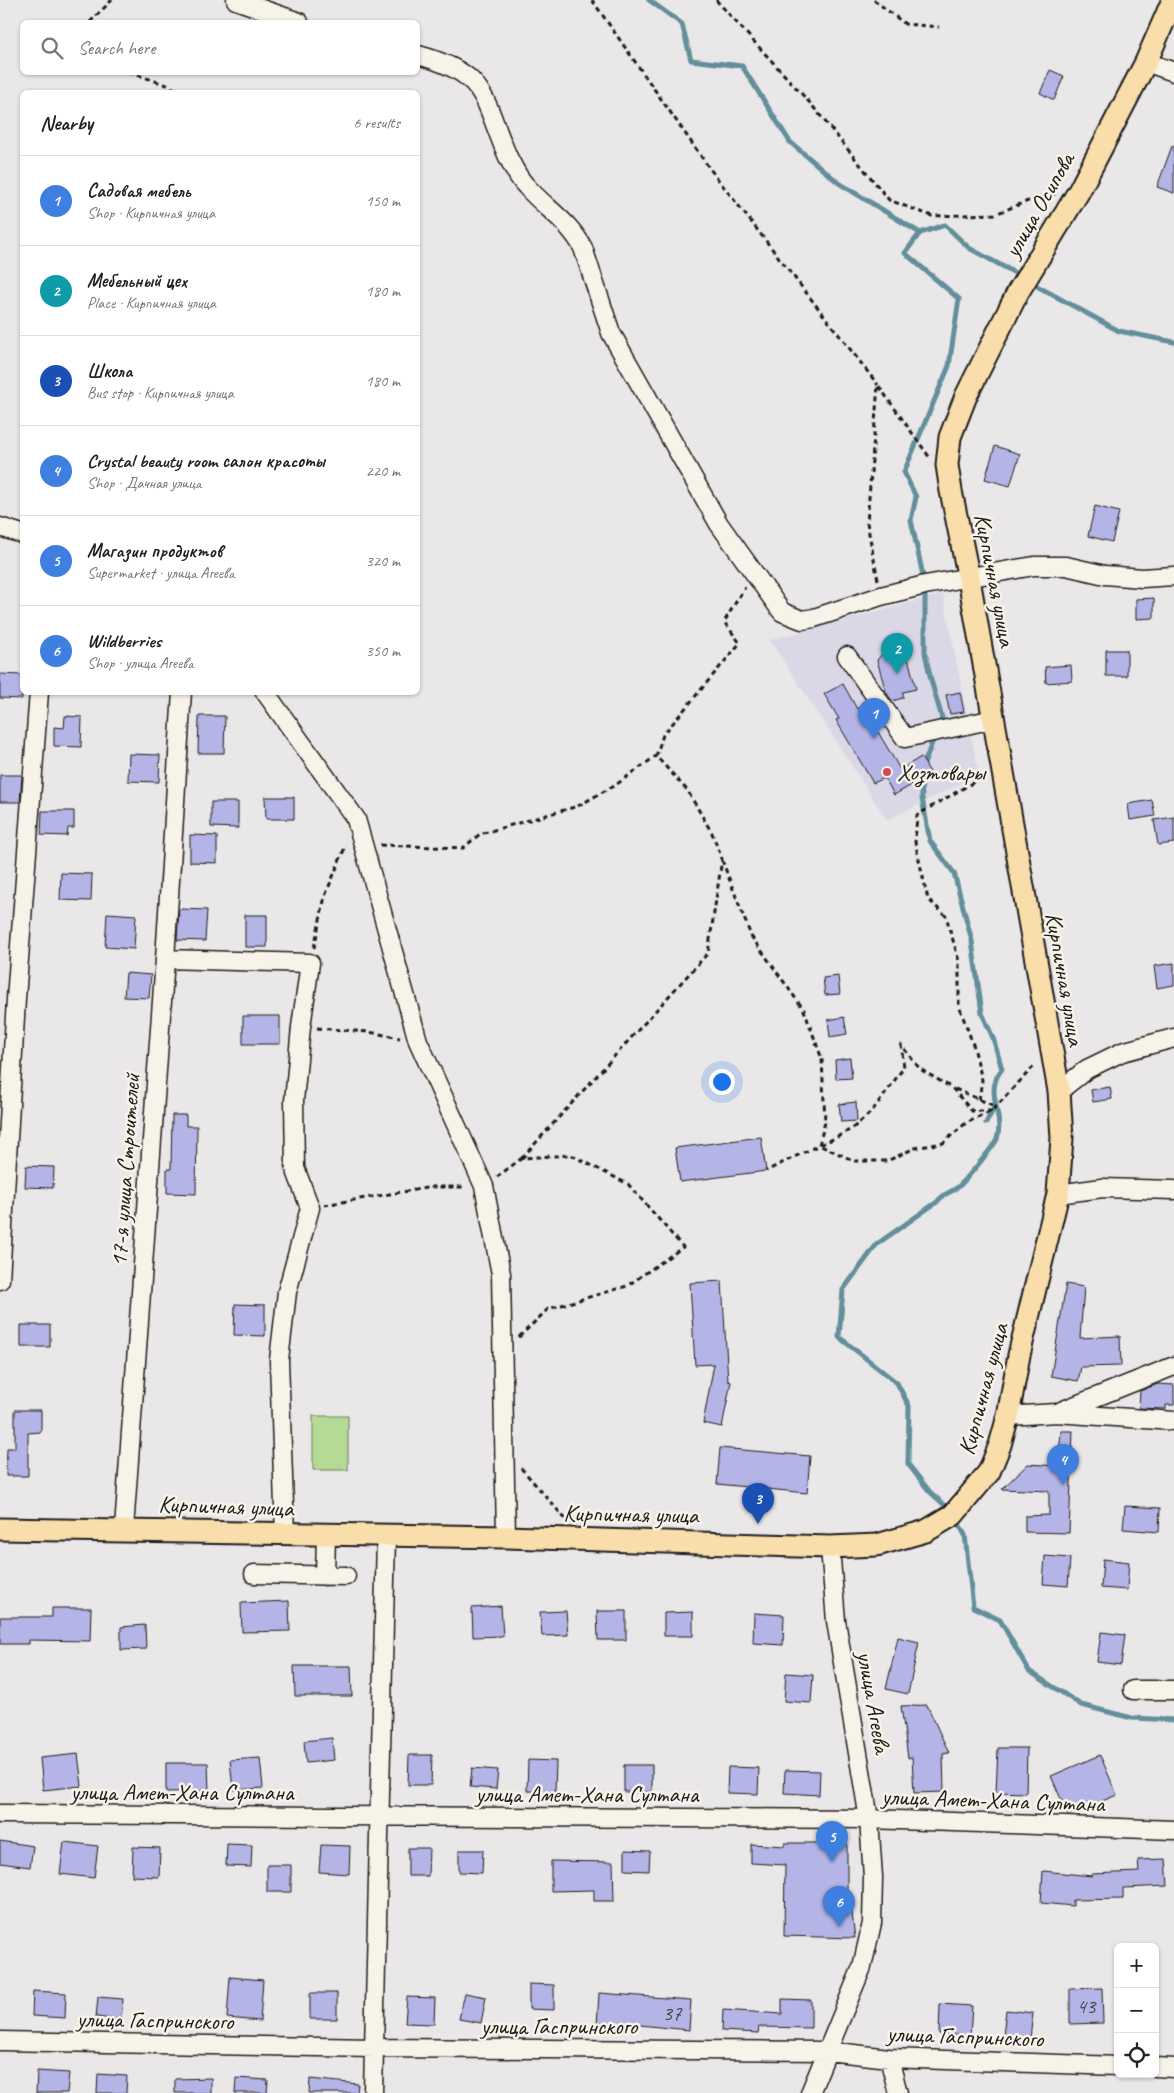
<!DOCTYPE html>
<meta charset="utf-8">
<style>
body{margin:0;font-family:Caveat,sans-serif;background:#f6f6f6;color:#222}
.controls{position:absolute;right:15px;bottom:15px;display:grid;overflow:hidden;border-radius:8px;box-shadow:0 1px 4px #0004}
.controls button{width:45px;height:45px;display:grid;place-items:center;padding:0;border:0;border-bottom:1px solid #e0e0e0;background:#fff;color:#222;font:25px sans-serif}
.you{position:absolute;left:721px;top:1081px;width:18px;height:18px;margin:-12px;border:4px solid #fff;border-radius:50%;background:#1a73e8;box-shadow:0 0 0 8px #1a73e833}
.badge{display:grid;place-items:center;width:32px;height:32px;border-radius:50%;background:#d1495b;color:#fff;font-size:16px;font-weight:700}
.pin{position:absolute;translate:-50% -41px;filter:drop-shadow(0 1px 2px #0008)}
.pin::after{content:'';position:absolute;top:26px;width:18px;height:15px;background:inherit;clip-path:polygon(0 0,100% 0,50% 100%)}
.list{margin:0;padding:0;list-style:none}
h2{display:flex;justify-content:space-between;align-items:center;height:65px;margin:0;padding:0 20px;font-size:21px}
h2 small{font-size:16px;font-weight:400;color:#767676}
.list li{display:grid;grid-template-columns:32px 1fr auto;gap:15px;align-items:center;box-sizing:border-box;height:90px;padding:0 20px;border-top:1px solid #e0e0e0}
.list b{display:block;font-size:19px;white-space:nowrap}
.list p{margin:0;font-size:16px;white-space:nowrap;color:#767676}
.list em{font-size:16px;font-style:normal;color:#767676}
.icon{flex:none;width:28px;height:28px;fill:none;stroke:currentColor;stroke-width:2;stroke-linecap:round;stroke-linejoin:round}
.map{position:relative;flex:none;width:1174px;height:2093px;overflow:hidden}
.search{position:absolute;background:#fff;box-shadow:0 1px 4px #0004;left:20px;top:20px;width:400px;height:55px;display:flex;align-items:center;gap:12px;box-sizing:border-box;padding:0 18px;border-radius:8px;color:#767676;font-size:19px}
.panel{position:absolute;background:#fff;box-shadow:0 1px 4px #0004;left:20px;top:90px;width:400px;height:605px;border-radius:8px}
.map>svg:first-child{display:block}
.built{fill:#dad8e7}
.pitch{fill:#b4da95;stroke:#687b58}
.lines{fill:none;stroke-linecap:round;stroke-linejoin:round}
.stream{stroke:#628f9b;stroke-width:5}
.building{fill:#b4b5e6;stroke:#1c1c1c}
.minor-casing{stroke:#1c1c1c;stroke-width:21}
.major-casing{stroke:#1c1c1c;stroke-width:25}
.path{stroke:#1c1c1c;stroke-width:3;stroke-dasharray:5 4;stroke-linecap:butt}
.minor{stroke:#f7f3e8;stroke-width:18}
.major{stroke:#f9deab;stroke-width:21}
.poi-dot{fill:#d1495b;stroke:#f7f3e8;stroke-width:2}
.labels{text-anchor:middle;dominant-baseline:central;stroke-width:5;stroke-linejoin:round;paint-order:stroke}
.number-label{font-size:21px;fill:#42424e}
.street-label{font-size:24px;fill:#1c1c1c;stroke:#f7f3e8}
.poi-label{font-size:24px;fill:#1c1c1c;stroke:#f7f3e8;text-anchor:start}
</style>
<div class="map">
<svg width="1174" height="2093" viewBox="0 0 1174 2093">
<rect width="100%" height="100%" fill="#eae7e8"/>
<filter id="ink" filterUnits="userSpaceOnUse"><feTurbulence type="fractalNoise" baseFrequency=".02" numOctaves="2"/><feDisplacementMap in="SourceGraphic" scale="10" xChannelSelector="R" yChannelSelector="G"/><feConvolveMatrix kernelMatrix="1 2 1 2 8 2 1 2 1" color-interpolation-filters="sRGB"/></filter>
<g filter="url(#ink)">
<path class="built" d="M 943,594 L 979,775 L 887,820 L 770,640 Z"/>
<path class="pitch" d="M 313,1416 L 348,1416 L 348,1470 L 313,1470 Z"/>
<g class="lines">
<path class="stream" d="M 649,0 L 682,24 L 691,60 L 742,66 L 790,142 L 839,183 L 920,233 L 945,225 L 969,248 L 1017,274
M 920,233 L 905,253 L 959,299 L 949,366 L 904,472 L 916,497 L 911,520 L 925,585 L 925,653 L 931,680 L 942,718 L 938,727
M 1035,285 L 1119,331 L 1174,342
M 935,735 L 921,772 L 922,798 L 930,841 L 954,873 L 972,941 L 982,1013 L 993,1038 L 1002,1069 C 983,1092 1005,1114 997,1139 C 995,1145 964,1182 958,1187 C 950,1194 945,1191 937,1202 L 877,1244 L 843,1290 L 839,1337 L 897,1383 L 909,1406 L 908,1464 L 930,1492 L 950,1510
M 986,1123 L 995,1106
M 956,1519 L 965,1535 L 973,1607 L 1000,1620 L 1029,1671 L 1081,1705 L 1132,1718 L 1174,1720"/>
</g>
<path class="building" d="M 1050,70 L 1064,76 L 1054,100 L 1040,93 Z
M 1172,146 L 1174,146 L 1174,193 L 1157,187 Z
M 995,446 L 1020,454 L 1010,486 L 985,479 Z
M 1095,506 L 1119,512 L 1112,542 L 1088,536 Z
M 1154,598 L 1154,618 L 1136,619 L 1136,599 Z
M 903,639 L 916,689 L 903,692 L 903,698 L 892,701 L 886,692 L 877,660 L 892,642 Z
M 1106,650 L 1127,650 L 1127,676 L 1106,676 Z
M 1071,665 L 1072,681 L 1046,683 L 1045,667 Z
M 0,674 L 22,675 L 22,699 L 0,698 Z
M 843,684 L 857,709 L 862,705 L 910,786 L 894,795 L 885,778 L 873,783 L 836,720 L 839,719 L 824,694 Z
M 960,692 L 964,712 L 950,714 L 946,695 Z
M 65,716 L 82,717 L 81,747 L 54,746 L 54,727 L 64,728 Z
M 199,716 L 225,716 L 224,753 L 198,753 Z
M 129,754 L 160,755 L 159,782 L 128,781 Z
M 921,757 L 931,774 L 911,785 L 906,766 Z
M 0,775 L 22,775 L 20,802 L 0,802 Z
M 265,797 L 294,797 L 294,819 L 266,819 Z
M 1152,800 L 1155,816 L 1130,820 L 1128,804 Z
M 211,802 L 238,802 L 238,828 L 211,827 Z
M 42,811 L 74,811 L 74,828 L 68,828 L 67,836 L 41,835 Z
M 1174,817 L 1174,843 L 1158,845 L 1154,820 Z
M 190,835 L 217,836 L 217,863 L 190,862 Z
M 61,873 L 92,874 L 91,901 L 60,900 Z
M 179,909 L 207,910 L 205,941 L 177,940 Z
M 107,913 L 136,915 L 134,949 L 105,947 Z
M 245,915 L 267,915 L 267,947 L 245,947 Z
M 1174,963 L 1174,985 L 1157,988 L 1154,966 Z
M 126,973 L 151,975 L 149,998 L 124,997 Z
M 838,976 L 840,994 L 825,995 L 823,978 Z
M 243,1016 L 280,1016 L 280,1044 L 243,1044 Z
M 844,1017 L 847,1034 L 830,1037 L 828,1020 Z
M 850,1058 L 852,1078 L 836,1079 L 835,1060 Z
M 1110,1087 L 1112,1099 L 1093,1102 L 1091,1090 Z
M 856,1102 L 857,1121 L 841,1122 L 839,1104 Z
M 172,1115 L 186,1115 L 186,1126 L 197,1126 L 196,1194 L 167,1193 L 167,1169 L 171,1169 Z
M 761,1137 L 766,1171 L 680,1182 L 675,1148 Z
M 26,1166 L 54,1167 L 53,1188 L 25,1187 Z
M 722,1281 L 728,1381 L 731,1382 L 722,1427 L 703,1423 L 714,1364 L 695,1365 L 690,1283 Z
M 1066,1284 L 1084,1287 L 1080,1338 L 1120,1336 L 1121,1366 L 1081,1367 L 1078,1381 L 1051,1376 Z
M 235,1304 L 265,1305 L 265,1336 L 234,1335 Z
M 21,1325 L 50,1325 L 50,1347 L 21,1347 Z
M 1158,1384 L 1174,1385 L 1174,1405 L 1166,1405 L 1166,1409 L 1139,1408 L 1140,1391 Z
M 15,1410 L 41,1410 L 41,1432 L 28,1433 L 28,1476 L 6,1476 L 7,1448 L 15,1448 Z
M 1061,1431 L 1073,1431 L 1069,1533 L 1025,1532 L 1025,1516 L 1049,1515 L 1049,1491 L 1002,1489 L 1028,1464 L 1058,1466 Z
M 720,1448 L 810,1456 L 807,1493 L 717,1484 Z
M 1125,1506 L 1160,1508 L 1159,1532 L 1123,1529 Z
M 1045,1556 L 1070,1558 L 1068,1586 L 1043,1584 Z
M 1103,1559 L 1129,1562 L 1127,1590 L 1101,1588 Z
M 289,1601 L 290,1631 L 242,1632 L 241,1603 Z
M 501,1606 L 503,1636 L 473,1637 L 472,1608 Z
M 52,1608 L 91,1608 L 90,1641 L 29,1640 L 29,1644 L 0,1644 L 0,1617 L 52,1617 Z
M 566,1611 L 568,1635 L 542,1636 L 540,1612 Z
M 597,1611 L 626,1611 L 626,1640 L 598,1640 Z
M 693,1612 L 693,1636 L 664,1636 L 664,1613 Z
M 754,1613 L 784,1615 L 783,1645 L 753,1643 Z
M 145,1625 L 146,1649 L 121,1650 L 121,1627 Z
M 1101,1632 L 1125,1635 L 1121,1665 L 1097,1662 Z
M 898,1637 L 919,1642 L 908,1694 L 886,1689 Z
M 294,1666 L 351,1666 L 352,1696 L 295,1696 Z
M 786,1673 L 813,1675 L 811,1703 L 784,1701 Z
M 927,1705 L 949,1753 L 943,1754 L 944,1792 L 914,1793 L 912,1757 L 908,1758 L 901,1706 Z
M 332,1738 L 334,1760 L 306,1763 L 304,1741 Z
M 998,1748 L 1027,1748 L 1026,1793 L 996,1792 Z
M 78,1754 L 82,1786 L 43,1790 L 40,1758 Z
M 409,1755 L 432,1755 L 431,1785 L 408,1785 Z
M 1100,1755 L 1117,1795 L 1068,1815 L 1051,1776 Z
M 260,1758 L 263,1788 L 233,1790 L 230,1760 Z
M 528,1760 L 556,1761 L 555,1792 L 527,1791 Z
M 166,1763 L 208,1763 L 209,1791 L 166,1792 Z
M 624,1765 L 652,1765 L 652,1792 L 624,1792 Z
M 728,1767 L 759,1768 L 758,1794 L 727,1793 Z
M 472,1768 L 498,1770 L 496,1789 L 470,1787 Z
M 785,1770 L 820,1771 L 819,1795 L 784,1793 Z
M 0,1841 L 33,1846 L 30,1867 L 0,1863 Z
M 64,1842 L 98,1846 L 94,1878 L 60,1874 Z
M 785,1843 L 847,1843 L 847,1905 L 851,1905 L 855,1938 L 784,1936 L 785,1865 L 751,1863 L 751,1844 L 785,1846 Z
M 227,1844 L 252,1845 L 251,1867 L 226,1866 Z
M 321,1845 L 350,1846 L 349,1874 L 319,1872 Z
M 133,1847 L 160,1848 L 159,1877 L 132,1876 Z
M 408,1848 L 429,1848 L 428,1876 L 408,1876 Z
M 459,1850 L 483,1850 L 482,1873 L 459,1872 Z
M 625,1850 L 650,1851 L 649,1871 L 625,1870 Z
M 1166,1859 L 1168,1886 L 1123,1888 L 1123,1899 L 1073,1900 L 1073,1906 L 1041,1903 L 1043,1871 L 1092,1876 L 1092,1874 L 1139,1872 L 1138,1860 Z
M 551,1861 L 613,1862 L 614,1901 L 594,1901 L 594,1890 L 551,1891 Z
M 267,1865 L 291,1865 L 291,1892 L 267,1892 Z
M 230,1977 L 263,1980 L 260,2021 L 227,2018 Z
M 529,1984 L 554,1985 L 554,2010 L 529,2009 Z
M 1102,1988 L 1103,2023 L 1070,2024 L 1070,1989 Z
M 33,1991 L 66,1993 L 65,2018 L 32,2016 Z
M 310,1993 L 337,1993 L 337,2019 L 310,2019 Z
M 465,1993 L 486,1997 L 481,2023 L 459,2019 Z
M 599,1993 L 691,2000 L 689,2030 L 630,2024 L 629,2028 L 597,2026 Z
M 98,1997 L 123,1999 L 121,2020 L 96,2017 Z
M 407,1997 L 435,1998 L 434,2024 L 405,2023 Z
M 782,1999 L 811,2000 L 811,2028 L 759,2027 L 758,2033 L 722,2031 L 723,2010 L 782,2014 Z
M 940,2004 L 972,2006 L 970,2036 L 939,2034 Z
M 1006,2010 L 1033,2013 L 1030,2039 L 1003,2036 Z
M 37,2071 L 69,2073 L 67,2093 L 36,2093 Z
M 98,2074 L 127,2076 L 126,2093 L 97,2093 Z
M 211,2078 L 211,2093 L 175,2093 L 175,2079 Z
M 236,2078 L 268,2080 L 267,2093 L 235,2093 Z
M 310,2079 L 358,2084 L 357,2093 L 309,2093 Z"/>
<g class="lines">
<defs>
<path id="minor" d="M 236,0 L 299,22
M 418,55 C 489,74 482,98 508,157 C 513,167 518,178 526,186 C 545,208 569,221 583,248 L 611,333 L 719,524 L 782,612 L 802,620 L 814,618 L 881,596 L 925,585 L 1034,566 L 1066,566 L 1105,575 L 1142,578 L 1174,576
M 1146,62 L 1174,72
M 0,527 L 22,534
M 847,656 L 905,738 L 994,719
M 265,692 L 356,819 L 418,1041 L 484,1186 L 501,1274 L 506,1537
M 165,959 L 182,692
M 1059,1091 L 1087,1069 L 1122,1052 L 1174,1038
M 1058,1194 L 1102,1188 L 1174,1190
M 0,1280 L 16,999 L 39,692
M 1061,1411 L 1174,1366
M 1008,1416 L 1056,1413 L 1174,1421
M 124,1529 L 165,959 L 310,963 L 301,1027 L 294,1101 L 295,1168 L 310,1208 L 287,1292 L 279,1360 L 285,1535
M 254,1574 L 346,1576
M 325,1576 L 326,1535
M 1133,1690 L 1174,1690
M 0,1814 L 869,1819 L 1174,1830
M 0,2041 L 374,2048 L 828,2051 L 889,2058 L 1118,2066
M 889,2058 L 898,2093
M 1155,2067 L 1174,2068
M 373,2093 L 386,1536
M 810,2093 L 862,1967 L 872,1923 L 873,1877 L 869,1819 L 836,1621 L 830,1547"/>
<path id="major" d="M 0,1529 L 506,1537 L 830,1547 L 877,1545 L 926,1531 L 953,1515 L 989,1472 L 1000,1445 L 1008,1416 L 1019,1355 L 1058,1194 L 1062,1138 L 1059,1091 L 969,579 L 951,491 L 947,465 L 950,437 L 966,396 L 1018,292 L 1079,191 L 1146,62 L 1173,0"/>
</defs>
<use href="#minor" class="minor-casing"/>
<use href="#major" class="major-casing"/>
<path class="path" d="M 592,0 L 710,169 L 878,385
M 716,0 L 810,103 L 889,200 L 932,216 L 995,214 L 1041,196 L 1055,194
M 874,0 L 905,24 L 939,27
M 90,22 L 112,0
M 129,72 L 167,85 L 180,92
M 878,580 L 867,523 L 878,385 L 930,458
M 380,845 L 463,848 L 480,834 L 578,806 L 617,784 L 656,756
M 722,860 L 751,936 L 804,1010 L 822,1059 L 825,1122 L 819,1145 L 766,1171
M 314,948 L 325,896 L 346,845
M 317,1028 L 369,1032 L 400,1038
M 955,1089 L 995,1106
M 979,1100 L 982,1080 L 974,1047 L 959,1006 L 959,961 L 946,916 L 928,899 L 915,842 L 917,815 L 986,775
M 992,1111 L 972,1111 L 952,1088 L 920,1069 L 901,1045 L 904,1067 C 875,1108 867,1126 819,1145 L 855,1161 L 887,1161 L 915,1148 L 943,1143 L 966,1123 L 992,1111 L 1036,1064
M 522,1158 L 708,953 L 722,859 L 712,833 L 687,790 L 656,756 L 663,735 L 740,643 L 724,622 L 745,587
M 497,1177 L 522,1158 L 571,1155 L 628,1184 L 683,1247 L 627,1286 L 548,1309 L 518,1338
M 324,1205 L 432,1187 L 466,1187
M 521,1468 L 568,1522"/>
<use href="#minor" class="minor"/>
<use href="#major" class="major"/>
</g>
</g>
<circle class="poi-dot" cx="887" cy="772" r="5"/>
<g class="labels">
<g class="number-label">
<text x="1086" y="2006">43</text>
<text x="672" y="2013">37</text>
</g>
<g class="street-label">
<text transform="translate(1039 205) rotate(-60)">улица Осипова</text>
<text transform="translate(995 580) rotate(79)">Кирпичная улица</text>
<text transform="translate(1065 979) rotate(80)">Кирпичная улица</text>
<text transform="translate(125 1170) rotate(-86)">17-я улица Строителей</text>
<text transform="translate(983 1389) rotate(-75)">Кирпичная улица</text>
<text transform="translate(226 1506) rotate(2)">Кирпичная улица</text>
<text transform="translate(631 1514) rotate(1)">Кирпичная улица</text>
<text transform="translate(874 1702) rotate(80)">улица Агеева</text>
<text x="182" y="1792">улица Амет-Хана Султана</text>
<text x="587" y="1794">улица Амет-Хана Султана</text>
<text transform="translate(993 1800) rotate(2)">улица Амет-Хана Султана</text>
<text transform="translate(155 2020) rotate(1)">улица Гаспринского</text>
<text x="559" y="2026">улица Гаспринского</text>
<text transform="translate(965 2036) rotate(2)">улица Гаспринского</text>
</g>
<g class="poi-label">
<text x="897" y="772">Хозтовары</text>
</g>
</g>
</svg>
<div class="controls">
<button>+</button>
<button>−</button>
<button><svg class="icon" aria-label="locate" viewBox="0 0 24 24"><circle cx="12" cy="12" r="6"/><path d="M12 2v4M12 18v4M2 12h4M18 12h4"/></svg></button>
</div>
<div class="you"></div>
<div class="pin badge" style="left:874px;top:739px;background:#3f7fe0">1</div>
<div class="pin badge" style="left:897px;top:674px;background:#0f9aa8">2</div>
<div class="pin badge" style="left:758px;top:1524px;background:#1a4fb4">3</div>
<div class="pin badge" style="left:1063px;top:1485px;background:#3f7fe0">4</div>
<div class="pin badge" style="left:832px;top:1862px;background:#3f7fe0">5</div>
<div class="pin badge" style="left:839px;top:1927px;background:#3f7fe0">6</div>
<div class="search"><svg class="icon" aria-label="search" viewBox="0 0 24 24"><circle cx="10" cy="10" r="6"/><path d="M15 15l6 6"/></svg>Search here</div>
<section class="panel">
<h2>Nearby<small>6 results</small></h2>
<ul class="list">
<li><span class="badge" style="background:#3f7fe0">1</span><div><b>Садовая мебель</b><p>Shop · Кирпичная улица</p></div><em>150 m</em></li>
<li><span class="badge" style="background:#0f9aa8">2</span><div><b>Мебельный цех</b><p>Place · Кирпичная улица</p></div><em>180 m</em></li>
<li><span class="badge" style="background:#1a4fb4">3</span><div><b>Школа</b><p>Bus stop · Кирпичная улица</p></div><em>180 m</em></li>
<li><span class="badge" style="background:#3f7fe0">4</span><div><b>Crystal beauty room салон красоты</b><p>Shop · Дачная улица</p></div><em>220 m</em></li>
<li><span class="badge" style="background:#3f7fe0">5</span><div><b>Магазин продуктов</b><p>Supermarket · улица Агеева</p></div><em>320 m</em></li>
<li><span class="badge" style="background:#3f7fe0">6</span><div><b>Wildberries</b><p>Shop · улица Агеева</p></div><em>350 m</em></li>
</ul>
</section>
</div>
